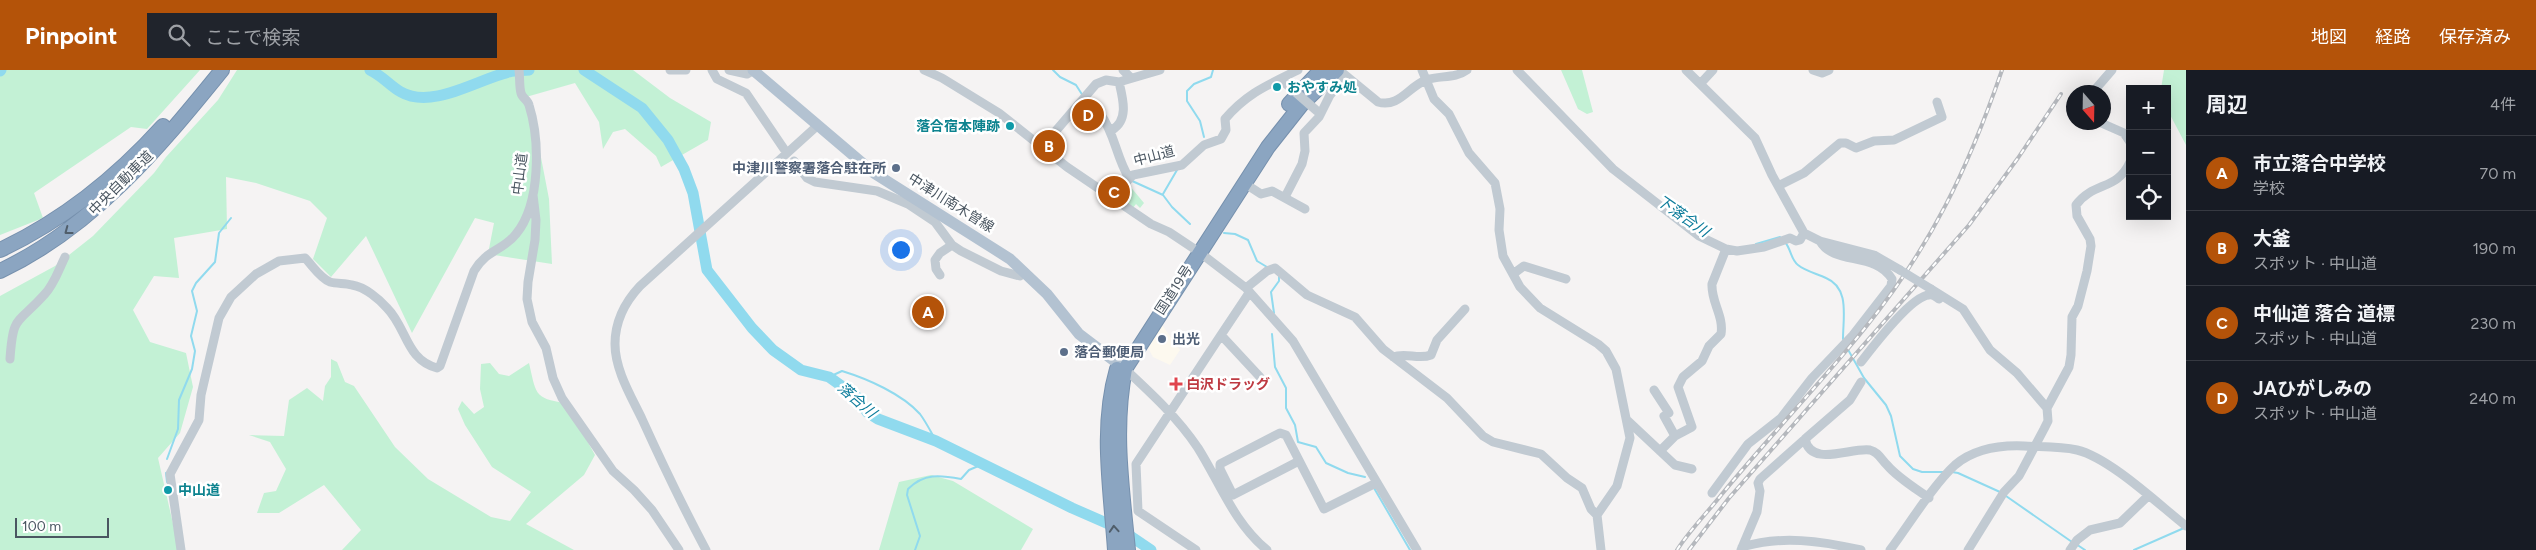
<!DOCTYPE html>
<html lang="ja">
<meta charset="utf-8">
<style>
body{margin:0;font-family:Figtree,"Noto Sans JP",sans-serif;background:#20242c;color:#f1f3f6}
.controls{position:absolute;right:15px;top:15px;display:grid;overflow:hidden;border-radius:0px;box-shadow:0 5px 20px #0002}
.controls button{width:45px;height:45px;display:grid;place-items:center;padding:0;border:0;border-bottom:1px solid #363941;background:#171b24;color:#f1f3f6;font:25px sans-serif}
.compass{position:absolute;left:2066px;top:15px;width:45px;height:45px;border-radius:50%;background:#171b24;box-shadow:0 5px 20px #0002;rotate:160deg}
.scale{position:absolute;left:15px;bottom:12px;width:94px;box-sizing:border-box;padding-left:5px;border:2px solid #4a5661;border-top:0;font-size:14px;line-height:18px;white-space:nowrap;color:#4a5661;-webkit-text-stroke:4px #fff;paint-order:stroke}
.you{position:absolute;left:900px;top:179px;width:18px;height:18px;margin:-12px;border:4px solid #fff;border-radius:50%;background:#1a73e8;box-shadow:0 0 0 8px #1a73e833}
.badge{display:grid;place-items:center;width:32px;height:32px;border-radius:50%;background:#b45309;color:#fff;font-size:16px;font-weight:700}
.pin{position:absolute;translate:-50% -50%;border:2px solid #fff;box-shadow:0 1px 5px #0006}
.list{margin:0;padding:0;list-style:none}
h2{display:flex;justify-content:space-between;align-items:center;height:65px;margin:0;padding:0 20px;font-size:21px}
h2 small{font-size:16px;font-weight:400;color:#9ea1a6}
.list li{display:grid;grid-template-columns:32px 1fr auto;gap:15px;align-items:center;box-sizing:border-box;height:75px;padding:0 20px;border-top:1px solid #363941}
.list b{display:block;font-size:19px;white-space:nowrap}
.list p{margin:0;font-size:16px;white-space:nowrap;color:#9ea1a6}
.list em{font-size:16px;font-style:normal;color:#9ea1a6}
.icon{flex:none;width:28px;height:28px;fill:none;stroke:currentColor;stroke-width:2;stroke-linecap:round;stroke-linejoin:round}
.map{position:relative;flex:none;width:2186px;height:480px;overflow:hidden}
header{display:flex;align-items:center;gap:30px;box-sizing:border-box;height:70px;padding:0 25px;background:#b45309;color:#fff}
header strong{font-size:24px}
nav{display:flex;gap:28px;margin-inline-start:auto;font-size:18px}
.search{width:350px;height:45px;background:#20242c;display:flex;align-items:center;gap:12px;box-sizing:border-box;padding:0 18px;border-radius:0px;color:#9ea1a6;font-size:19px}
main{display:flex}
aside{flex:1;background:#171b24}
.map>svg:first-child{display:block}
.commercial{fill:#fdf9ef}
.green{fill:#c3f1d5}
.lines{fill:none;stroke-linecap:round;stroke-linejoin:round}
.stream{stroke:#90daee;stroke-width:2}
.river{stroke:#90daee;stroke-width:11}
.highway-casing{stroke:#7690ad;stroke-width:16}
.minor{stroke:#c1cad2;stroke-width:9}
.major{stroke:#b3c2d1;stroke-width:11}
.highway{stroke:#8ba5c1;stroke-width:14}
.rail-casing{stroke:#b5b8bd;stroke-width:4}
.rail{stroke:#fff;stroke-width:2;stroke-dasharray:5.5;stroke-linecap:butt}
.minor-bridge{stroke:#c1cad2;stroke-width:9}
.oneway{stroke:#505e6b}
.culture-dot{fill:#0f9aa8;stroke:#fff;stroke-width:2}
.service-dot{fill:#5c6f8a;stroke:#fff;stroke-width:2}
.health-dot{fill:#e0444e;stroke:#fff;stroke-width:2}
.labels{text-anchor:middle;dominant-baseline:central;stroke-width:5;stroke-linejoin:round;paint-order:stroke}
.culture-label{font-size:14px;font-weight:bold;fill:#0d838f;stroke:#fff;text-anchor:start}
.street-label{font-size:14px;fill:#4a5661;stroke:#fff}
.service-label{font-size:14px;font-weight:bold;fill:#4e5e75;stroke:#fff;text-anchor:start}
.health-label{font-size:14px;font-weight:bold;fill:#be3a42;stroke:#fff;text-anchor:start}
.water-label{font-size:15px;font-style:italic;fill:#0c7c9b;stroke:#fff}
</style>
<header>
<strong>Pinpoint</strong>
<div class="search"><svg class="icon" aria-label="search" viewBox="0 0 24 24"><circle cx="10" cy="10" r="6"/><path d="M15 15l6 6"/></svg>ここで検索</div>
<nav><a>地図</a><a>経路</a><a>保存済み</a></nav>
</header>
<main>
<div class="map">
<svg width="2186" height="480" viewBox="0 0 2186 480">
<rect width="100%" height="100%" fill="#f5f3f3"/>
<path class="commercial" d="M 1162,255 L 1180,280 L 1170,295 L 1153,287 L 1148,278 Z"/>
<path class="green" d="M 0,0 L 200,0 L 147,59 L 131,57 L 34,123 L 43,148 L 0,165 Z
M 237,0 L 633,0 L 670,28 L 711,52 L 708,70 L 661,97 L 656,86 L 625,59 L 613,62 L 603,79 L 599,52 L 575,13 L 526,27 L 539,77 L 549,129 L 552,194 L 488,184 L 494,153 L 475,148 L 412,263 L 366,166 L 331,207 L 313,189 L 327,148 L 310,131 L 256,113 L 226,107 L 227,159 L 174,168 L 179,208 L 154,206 L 133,240 L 150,272 L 186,283 L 193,317 L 180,363 L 158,388 L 179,480 L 0,480 L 0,226 L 55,196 L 93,166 L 154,103 L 166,87 L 218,30 Z
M 1561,0 L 1582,0 L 1593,42 L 1587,44 L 1578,39 Z
M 2164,0 L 2186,0 L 2186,75 L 2167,39 L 2167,19 L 2161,19 Z
M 1129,115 L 1144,133 L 1140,138 L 1136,134 L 1133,138 L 1115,126 Z
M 331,289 L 337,292 L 345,312 L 354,316 L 395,377 L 428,409 L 491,447 L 510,451 L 531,422 L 492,397 L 465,355 L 458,339 L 462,331 L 474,344 L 484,337 L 480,319 L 481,294 L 490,293 L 499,304 L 509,306 L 529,293 C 536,322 533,329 566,333 L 595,385 L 584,405 L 526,454 L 574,480 L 342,480 L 361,460 L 324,415 L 279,443 L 257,443 L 264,423 L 276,421 L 286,399 L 270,372 L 249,365 L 284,366 L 289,330 L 307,318 L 323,331 L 325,316 L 331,307 Z
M 931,405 L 953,411 L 1033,459 L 1021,480 L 879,480 L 899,412 Z"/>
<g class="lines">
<path class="stream" d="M 1053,0 L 1060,7 L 1076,15 L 1083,26
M 1086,29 L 1097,43
M 1204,67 L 1200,51 L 1187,31 L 1187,21 L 1194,14 L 1211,7 L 1213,0
M 1130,110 L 1163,125 L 1172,137 L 1190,154
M 1163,124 L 1177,100
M 1224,163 L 1235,164 L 1248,170 L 1257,191 L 1267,197
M 1785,172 C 1791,179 1791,190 1798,195 C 1805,201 1818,204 1826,208 C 1850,218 1843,247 1843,269
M 1756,174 L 1780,167
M 1274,243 L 1271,222 L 1279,211 L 1279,206
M 1272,264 L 1275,297 L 1286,318 L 1286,338 L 1295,355 L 1298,372 L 1316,377 L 1326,393 L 1348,403 L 1365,407
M 1846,276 L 1864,308 L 1886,335 L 1891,346 L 1900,386 L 1913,399 L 1922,402 L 1944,402
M 829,307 L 842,301 C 868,309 902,324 920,344 C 926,352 931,362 936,371
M 167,389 L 178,359 L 179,330 L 192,299 L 195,281 L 191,266 L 197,241 L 192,221 L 196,213 L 215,192 L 219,163 L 231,148
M 1952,402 L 1958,403 L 2000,422
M 166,403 L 167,412
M 1374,418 L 1410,480
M 2006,426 L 2072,472
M 2076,474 L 2085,480
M 915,480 L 920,466 L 907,425 L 908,419 C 924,403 940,405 961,409 L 969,400 L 983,394
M 2134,480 L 2184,458"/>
<path class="river" d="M 370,0 C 384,7 390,16 401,22 C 432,40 478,9 509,2 C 515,0 522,1 529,0
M 584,0 L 642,38 L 668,70 L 684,99 L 693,123 L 707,200 L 752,258 L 773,280 L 801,300 L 829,307 L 857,327 L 867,342 L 878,349 L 936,371 L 1072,438 L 1120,459 L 1151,480
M 0,1 L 1,0"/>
<defs>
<path id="highway" d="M 1289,34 L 1321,0
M 0,180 C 64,150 116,108 163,56
M 0,201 C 93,157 158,79 222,0
M 1115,480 C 1111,419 1100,358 1117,299
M 1128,480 C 1122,418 1113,360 1125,299 L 1268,77 L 1302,34 L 1337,0"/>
</defs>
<use href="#highway" class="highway-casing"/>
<path class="minor" d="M 670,0 L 686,0
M 712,0 L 717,9 L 746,23 L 784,79
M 729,0 L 747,4 L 754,0
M 924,0 L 942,8 L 999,43 L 1067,97 L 1151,154 L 1169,162 L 1199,182 L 1246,218 L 1293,271 L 1417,480
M 1123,0 L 1131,8
M 1339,0 L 1378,32 C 1399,38 1408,17 1426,10 C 1440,5 1455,9 1467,0
M 1422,0 L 1434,29 L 1449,44 L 1469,83 L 1495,113 L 1500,139 L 1499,160 L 1503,186 L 1520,217 L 1540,238 L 1598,274 L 1606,281 L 1616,299 L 1630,368 L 1617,416 L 1597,445 L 1601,480
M 1517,0 L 1613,99 L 1699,166 L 1726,179 L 1737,181 L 1764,177 L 1790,168 L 1796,171 L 1800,170 L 1804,163
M 1686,0 L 1755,68 L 1772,105 L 1804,163 L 1820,171 L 1874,185 L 1900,200
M 1813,0 L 1822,3 L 1829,0
M 1701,13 L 1713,0
M 2093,22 L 2112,0
M 1101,45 C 1115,64 1116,87 1129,108
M 2099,52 L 2124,63 L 2130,72
M 1112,60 C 1129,50 1123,29 1119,12
M 1042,77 L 1096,14 L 1106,10 L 1119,12 L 1160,0
M 794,91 L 807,108 L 815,112 L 877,121 L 908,134 L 935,152 L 952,175 L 961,181 L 1001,201 L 1020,206 L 1025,202
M 1244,113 L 1261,124 L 1272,121 L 1305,139
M 1778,116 L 1804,103 L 1840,73 L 1846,73 L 1856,78 L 1874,71 L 1894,70 L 1942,47 L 1937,32
M 533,125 L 536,150 L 535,170 L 528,212 L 527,229 L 532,252 L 546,278 L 553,308 L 562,328 L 613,401 L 634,420 L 652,440 L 679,480
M 1111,127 L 1133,105 L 1182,95 L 1204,75 L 1221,69 L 1226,60 L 1225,49 C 1247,23 1268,15 1298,0
M 1285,127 L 1302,94 L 1305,81 L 1304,63 L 1319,47 L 1330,25 L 1346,6
M 1513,204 L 1524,196 L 1566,209
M 940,205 L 936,199 L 935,190 L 940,183 L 952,175
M 1246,218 L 1267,201 L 1275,198 L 1307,225 L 1355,247 L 1383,279 L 1447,328 L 1483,366 L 1493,372 L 1541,384 L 1567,408 L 1582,418 L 1591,439 L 1597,445
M 1931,219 L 1963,239 L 1990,280 L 2017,303 L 2047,338 L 2048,351 L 2044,359 L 2019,406 L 2004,422 L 1968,480
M 1249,223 L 1221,265 L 1260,307
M 1393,287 C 1406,282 1418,290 1431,285 L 1437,270 L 1465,239
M 10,289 C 13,244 17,255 44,225 C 54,215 59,199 65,187
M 1861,292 C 1872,278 1911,226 1929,225 C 1933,224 1936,227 1939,229
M 1125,299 C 1151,323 1178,348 1198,378 C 1220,413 1234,453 1267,480
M 1654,320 L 1669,343 L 1664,346 L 1675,366
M 2047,338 L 2069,297 L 2071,285 L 2072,247 L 2078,236 L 2087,201 L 2091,176 L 2090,169 L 2077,146 L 2076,135 C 2094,111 2117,121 2130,92
M 1627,350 L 1675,395 L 1692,399
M 1805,369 L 1850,330 L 1861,312
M 1660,381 L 1675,366 L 1692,357 L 1678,317 L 1683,307 L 1702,291 L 1709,276 L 1721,264 C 1724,246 1711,232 1712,214 L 1726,179
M 1299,391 L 1233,425 L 1220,399 L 1220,394 L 1280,363 L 1286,365 L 1324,439 L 1376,413
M 1712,423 L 1748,374 L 1781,348 L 1812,308 L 1853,265 L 1891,216 L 1892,209 C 1875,181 1834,196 1820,171
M 1742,477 C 1781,465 1821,471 1861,480
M 181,480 L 170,404 L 199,350 L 201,325 L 219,248 L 231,227 L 256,204 L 279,191 L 305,188 C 313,196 319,207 330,212 C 337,214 345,213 352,215 C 365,217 379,229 387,238 C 407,258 406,290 437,298 L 440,296 L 474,201 C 487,179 503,181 516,164 C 541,134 540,70 529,35 C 528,30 522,28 521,23 C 519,16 520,7 519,0
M 706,480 C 683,437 662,393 642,349 C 631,326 615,300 615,274 C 615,251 625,232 640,216 L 817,56
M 1196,480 L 1138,441 L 1136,394 L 1221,265
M 1741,480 L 1757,442 L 1760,421 L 1758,413 L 1760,409 L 1805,369 C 1811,398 1851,377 1870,380 C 1878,382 1881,389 1887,395 C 1898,408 1915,418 1929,428
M 1890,480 C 1908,456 1934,414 1955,395 C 1974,379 2000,375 2024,376 C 2042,377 2059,376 2077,380 C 2110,388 2158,434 2186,456
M 2070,480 L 2077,470 L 2090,460 L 2120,453 L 2148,426"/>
<path class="major" d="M 753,0 L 874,103 L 1010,189 L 1047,224 L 1079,264 L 1125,299"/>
<use href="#highway" class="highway"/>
<defs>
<path id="rail" d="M 1677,480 C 1690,460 1707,443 1722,424 C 1768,368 1819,315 1865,258 C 1931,176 1968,99 2002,0
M 1689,480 L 1729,428 L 1969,155 L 2018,88 L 2061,24"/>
</defs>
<use href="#rail" class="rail-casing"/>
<use href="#rail" class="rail"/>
<path class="minor-bridge" d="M 1285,13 L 1317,41
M 1900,200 L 1931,219"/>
</g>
<defs><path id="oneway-chevron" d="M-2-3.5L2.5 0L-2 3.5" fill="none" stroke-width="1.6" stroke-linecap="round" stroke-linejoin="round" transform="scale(1.25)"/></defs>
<g class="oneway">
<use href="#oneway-chevron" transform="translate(68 161) rotate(143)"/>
<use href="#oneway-chevron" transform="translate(1114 459) rotate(-94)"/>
</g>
<g class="culture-dot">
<circle cx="1277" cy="17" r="5"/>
<circle cx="1010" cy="56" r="5"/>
<circle cx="168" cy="420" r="5"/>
</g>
<g class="service-dot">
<circle cx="896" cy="98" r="5"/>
<circle cx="1162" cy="269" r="5"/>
<circle cx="1064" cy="282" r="5"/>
</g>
<path class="health-dot" d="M1173.5 306.5h5v5h5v5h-5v5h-5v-5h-5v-5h5z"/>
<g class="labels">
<g class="culture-label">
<text x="1287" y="17">おやすみ処</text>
<text x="1000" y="56" text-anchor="end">落合宿本陣跡</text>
<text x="178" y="420">中山道</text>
</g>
<g class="street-label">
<text transform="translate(1154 86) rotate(-15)">中山道</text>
<text transform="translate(520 104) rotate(-83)">中山道</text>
<text transform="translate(121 113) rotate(-45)">中央自動車道</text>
<text transform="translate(951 133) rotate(32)">中津川南木曽線</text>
<text transform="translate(1174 220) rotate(-57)">国道19号</text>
</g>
<g class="service-label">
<text x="886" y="98" text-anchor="end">中津川警察署落合駐在所</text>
<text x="1172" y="269">出光</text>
<text x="1074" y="282">落合郵便局</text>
</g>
<g class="health-label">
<text x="1186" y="314">白沢ドラッグ</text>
</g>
<g class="water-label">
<text transform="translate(1683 146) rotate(35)">下落合川</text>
<text transform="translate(857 330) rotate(41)">落合川</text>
</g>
</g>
</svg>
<div class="controls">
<button>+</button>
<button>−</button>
<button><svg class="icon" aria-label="locate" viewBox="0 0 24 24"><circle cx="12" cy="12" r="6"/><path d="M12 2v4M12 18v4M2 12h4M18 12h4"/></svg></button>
</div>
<svg class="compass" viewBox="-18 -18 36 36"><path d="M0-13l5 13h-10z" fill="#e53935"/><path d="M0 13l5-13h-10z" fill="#9ea1a6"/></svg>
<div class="scale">100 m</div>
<div class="you"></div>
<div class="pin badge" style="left:928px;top:242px">A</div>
<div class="pin badge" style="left:1049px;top:76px">B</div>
<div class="pin badge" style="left:1114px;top:122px">C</div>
<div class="pin badge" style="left:1088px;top:45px">D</div>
</div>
<aside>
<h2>周辺<small>4件</small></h2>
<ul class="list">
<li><span class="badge">A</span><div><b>市立落合中学校</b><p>学校</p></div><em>70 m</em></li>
<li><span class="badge">B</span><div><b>大釜</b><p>スポット · 中山道</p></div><em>190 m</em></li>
<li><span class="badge">C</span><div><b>中仙道 落合 道標</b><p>スポット · 中山道</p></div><em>230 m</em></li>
<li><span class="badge">D</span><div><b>JAひがしみの</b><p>スポット · 中山道</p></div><em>240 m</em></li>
</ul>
</aside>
</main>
